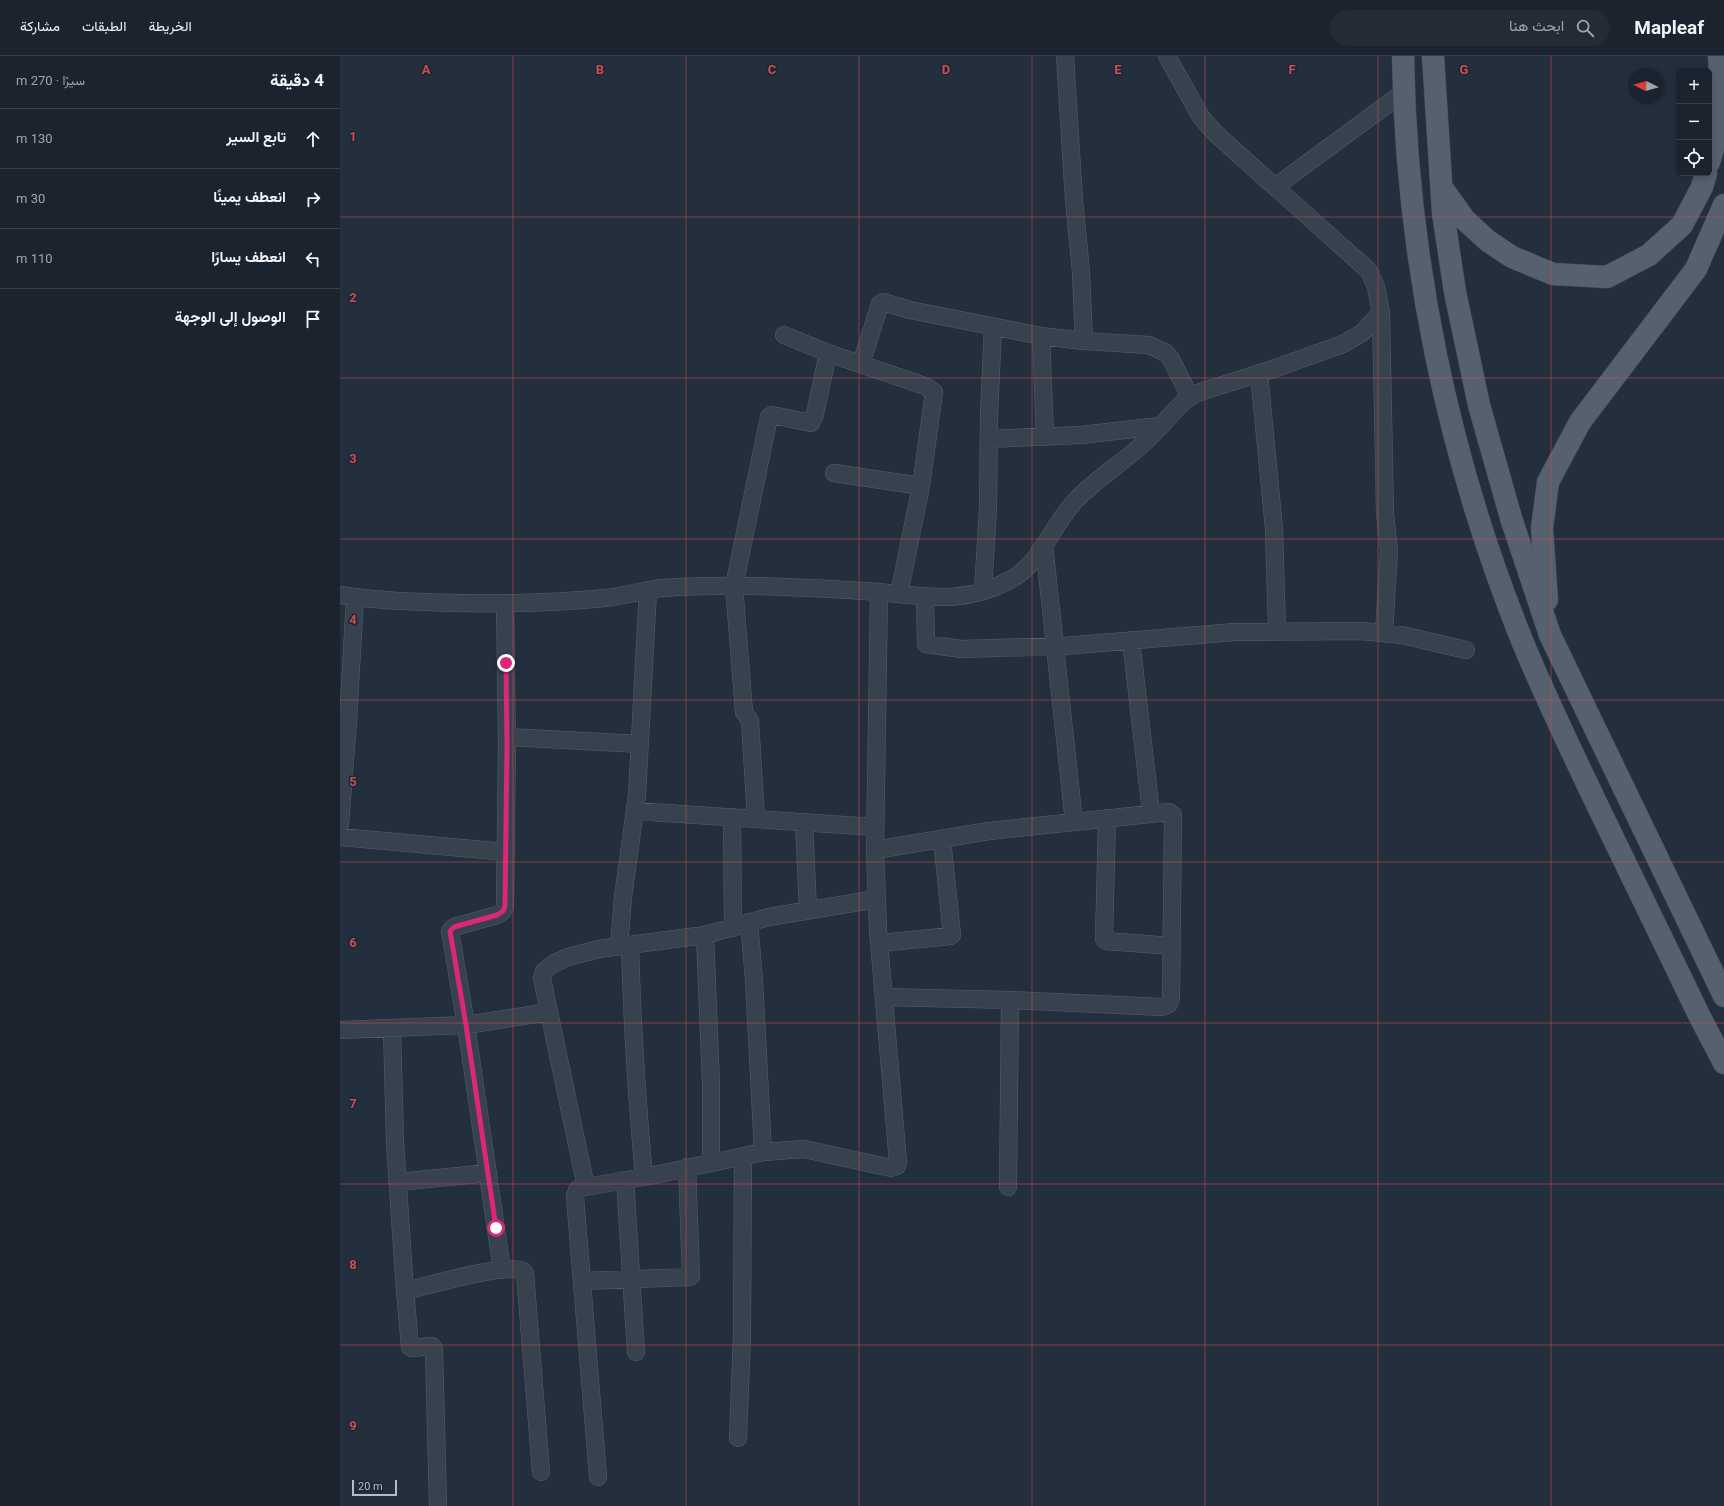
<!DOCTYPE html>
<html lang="ar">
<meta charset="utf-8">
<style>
body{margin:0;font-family:Roboto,Vazirmatn,sans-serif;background:#242b36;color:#f1f3f6;direction:rtl}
.controls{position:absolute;right:12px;top:12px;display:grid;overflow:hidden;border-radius:6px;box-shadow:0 2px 6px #0003}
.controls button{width:36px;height:36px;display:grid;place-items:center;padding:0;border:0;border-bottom:1px solid #39404a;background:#1b232e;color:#f1f3f6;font:20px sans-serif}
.compass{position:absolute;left:1288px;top:12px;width:36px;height:36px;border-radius:50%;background:#1b232e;box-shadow:0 2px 6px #0003;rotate:275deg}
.scale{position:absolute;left:12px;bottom:10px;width:45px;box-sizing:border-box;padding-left:4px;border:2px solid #b4bcc9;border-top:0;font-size:11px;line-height:14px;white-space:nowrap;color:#b4bcc9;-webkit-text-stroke:3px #1d2633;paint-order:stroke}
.stop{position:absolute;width:12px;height:12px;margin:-9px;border:3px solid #db2777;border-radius:50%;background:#fff}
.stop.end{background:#db2777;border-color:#fff;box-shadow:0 1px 4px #0008}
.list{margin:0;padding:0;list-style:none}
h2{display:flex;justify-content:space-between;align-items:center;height:52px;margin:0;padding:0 16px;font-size:17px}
h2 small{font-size:13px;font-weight:400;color:#a0a4aa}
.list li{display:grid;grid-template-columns:26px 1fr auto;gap:12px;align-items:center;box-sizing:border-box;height:60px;padding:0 16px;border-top:1px solid #39404a}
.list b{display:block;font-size:15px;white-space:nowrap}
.list em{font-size:13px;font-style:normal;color:#a0a4aa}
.icon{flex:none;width:22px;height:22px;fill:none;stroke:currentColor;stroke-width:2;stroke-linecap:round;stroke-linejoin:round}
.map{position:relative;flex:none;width:1384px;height:1450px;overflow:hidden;direction:ltr}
header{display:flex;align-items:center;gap:24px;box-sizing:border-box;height:56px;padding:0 20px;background:#1b232e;border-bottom:1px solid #39404a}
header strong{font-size:19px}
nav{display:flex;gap:22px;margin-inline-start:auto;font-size:14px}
.search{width:280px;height:36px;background:#242b36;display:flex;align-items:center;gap:10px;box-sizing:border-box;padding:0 14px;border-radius:22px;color:#a0a4aa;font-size:15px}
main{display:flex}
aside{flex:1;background:#1b232e}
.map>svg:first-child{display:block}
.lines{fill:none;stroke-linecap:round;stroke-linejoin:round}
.street-casing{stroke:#565f6c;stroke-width:18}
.primary-casing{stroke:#414a57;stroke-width:23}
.street{stroke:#38414e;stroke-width:17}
.primary{stroke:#56606e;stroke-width:22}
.route{stroke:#db2777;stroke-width:5}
.grid{fill:none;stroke:#ce4d50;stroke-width:1;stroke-opacity:0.55}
.grid-label{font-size:13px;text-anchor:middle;font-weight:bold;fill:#ce4d50;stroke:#1d2633;stroke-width:3;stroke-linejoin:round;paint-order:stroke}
</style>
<header>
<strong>Mapleaf</strong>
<div class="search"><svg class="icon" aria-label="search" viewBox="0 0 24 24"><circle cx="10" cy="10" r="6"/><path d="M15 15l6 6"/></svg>ابحث هنا</div>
<nav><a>الخريطة</a><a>الطبقات</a><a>مشاركة</a></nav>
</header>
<main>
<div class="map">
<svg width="1384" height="1450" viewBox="0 0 1384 1450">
<rect width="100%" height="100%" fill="#242f3e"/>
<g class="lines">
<defs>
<path id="street" d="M 725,0 L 734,144 L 741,216 L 744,285
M 827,0 L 861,61 L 875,77 L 1029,215 L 1036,231 L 1041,257 L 1045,457 L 1049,495 L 1044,577
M 935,131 L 1064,36
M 444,279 L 488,297 L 585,330 L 594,336 L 581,430 L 559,538
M 701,280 L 705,381
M 521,308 L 540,248 L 543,246 L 570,254 L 701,280 L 744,285 L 809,289 L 826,297 L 831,303 L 850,341
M 919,317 L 934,473 L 937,575
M 649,383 L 741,379 L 820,370
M 494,417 L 581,430
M 704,489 L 734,766
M 643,535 L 648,452 L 649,359 L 653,271
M 0,539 C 38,545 77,546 116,547 C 165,548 215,547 265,542 C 281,540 298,536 315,533 C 336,530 359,530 380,530 C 428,529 476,532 524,535 C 577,538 618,552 670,524 C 702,507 712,468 737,443 C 758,421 786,405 808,383 C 820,372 831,358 843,346 L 857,337 L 933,313 L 1003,288 L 1022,277 L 1041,257
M 585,542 L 586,588 L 621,593 L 724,590 L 895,576 L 1022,575 L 1062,579 L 1126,594
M 791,584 L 811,757
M 167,681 L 300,688
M 295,755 L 535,771
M 392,761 L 393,872
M 416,762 L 410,665 L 404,656 L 394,530 L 429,361 L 432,359 L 471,367 L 475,358 L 488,297
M 767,762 L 764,883 L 766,885 L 832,890
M 464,766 L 468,854
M 0,768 L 8,665 L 15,541
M 0,781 L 166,796
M 535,794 L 649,775 L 829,756 L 833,759 L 831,942 L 829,948 L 822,951 L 670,944 L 544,941
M 409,866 L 414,924 L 423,1096
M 365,879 L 371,1029 L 371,1106
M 540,887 L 611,880 L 612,879 L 602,783
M 290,889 C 292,967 297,1044 304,1121
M 279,891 L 283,841 L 297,739 L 308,534
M 52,972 L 55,1087 L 65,1235 L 70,1291 L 72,1292 L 92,1290 L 94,1293 L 98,1450
M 0,974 L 126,969 L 209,956
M 285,1124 L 296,1296
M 58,1126 L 148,1117
M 246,1131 L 209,956 L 202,922 L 204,915 L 213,908 L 228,901 L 259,893 L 365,879 L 429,861 L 537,843
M 668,1131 L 670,944
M 162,1214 L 126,969 L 110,875 L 114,871 L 157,859 L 163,855 L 165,850 L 167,689 L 165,547
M 242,1225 L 349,1221 L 351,1220 L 347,1111
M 65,1235 C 88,1230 165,1206 183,1215 L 185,1217 L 201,1416
M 398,1382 L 402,1279 L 403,1100
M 258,1421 L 235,1141 L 237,1134 L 240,1132 L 310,1120 L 423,1096 L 464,1093 L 551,1112 L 557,1110 L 558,1106 L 538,874 L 535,794 L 539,536"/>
<path id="primary" d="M 1063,0 C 1066,200 1108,402 1183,587 C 1208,647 1236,705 1264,763 C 1296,829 1328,895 1360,961 L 1384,1007
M 1093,0 L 1103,157 L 1115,236 L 1139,349 L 1171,462 L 1210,579 L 1384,940
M 1369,106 L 1373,93 L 1381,33 L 1379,0
M 1102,132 L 1125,164 L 1148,185 L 1172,201 L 1213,218 L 1267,221 L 1309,199 L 1342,169 L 1362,131 L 1366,117
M 1207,544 L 1202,472 L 1208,426 L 1240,366 L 1356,213 L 1384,149"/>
</defs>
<use href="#street" class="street-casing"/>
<use href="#primary" class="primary-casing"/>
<use href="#street" class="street"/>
<use href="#primary" class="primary"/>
</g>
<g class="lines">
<path class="route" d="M 156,1172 L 126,969 L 110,875 L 114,871 L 157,859 L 163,855 L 165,850 L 167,689 L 166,607"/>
</g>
<path class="grid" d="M 173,0 L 173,1450M 346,0 L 346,1450M 519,0 L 519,1450M 692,0 L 692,1450M 865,0 L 865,1450M 1038,0 L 1038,1450M 1211,0 L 1211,1450M 0,161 L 1384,161M 0,322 L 1384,322M 0,483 L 1384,483M 0,644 L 1384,644M 0,806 L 1384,806M 0,967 L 1384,967M 0,1128 L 1384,1128M 0,1289 L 1384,1289"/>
<g class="grid-label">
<text x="86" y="18">A</text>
<text x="260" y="18">B</text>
<text x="432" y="18">C</text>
<text x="606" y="18">D</text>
<text x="778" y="18">E</text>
<text x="952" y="18">F</text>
<text x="1124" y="18">G</text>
<text x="13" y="85">1</text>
<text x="13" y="246">2</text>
<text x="13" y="407">3</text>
<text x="13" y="568">4</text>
<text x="13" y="730">5</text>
<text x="13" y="891">6</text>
<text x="13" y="1052">7</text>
<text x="13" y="1213">8</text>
<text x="13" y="1374">9</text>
</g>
</svg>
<div class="controls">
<button>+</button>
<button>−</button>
<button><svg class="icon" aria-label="locate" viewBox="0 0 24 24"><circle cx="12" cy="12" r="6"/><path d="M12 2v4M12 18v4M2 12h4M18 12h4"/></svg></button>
</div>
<svg class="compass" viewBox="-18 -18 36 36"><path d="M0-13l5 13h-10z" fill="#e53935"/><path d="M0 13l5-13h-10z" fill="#a0a4aa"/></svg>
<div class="scale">20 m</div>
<div class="stop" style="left:156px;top:1172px"></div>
<div class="stop end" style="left:166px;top:607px"></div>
</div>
<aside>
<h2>4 دقيقة<small>سيرًا · 270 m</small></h2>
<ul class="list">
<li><svg class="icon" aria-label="ahead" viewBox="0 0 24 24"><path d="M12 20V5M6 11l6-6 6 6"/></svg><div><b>تابع السير</b></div><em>130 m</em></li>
<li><svg class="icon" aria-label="right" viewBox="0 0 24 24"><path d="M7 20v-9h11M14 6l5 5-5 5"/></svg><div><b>انعطف يمينًا</b></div><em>30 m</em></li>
<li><svg class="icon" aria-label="left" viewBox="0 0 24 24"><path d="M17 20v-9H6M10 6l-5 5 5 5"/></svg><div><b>انعطف يسارًا</b></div><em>110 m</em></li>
<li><svg class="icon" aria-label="arrive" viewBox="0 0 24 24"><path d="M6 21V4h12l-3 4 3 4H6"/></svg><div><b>الوصول إلى الوجهة</b></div></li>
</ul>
</aside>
</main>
